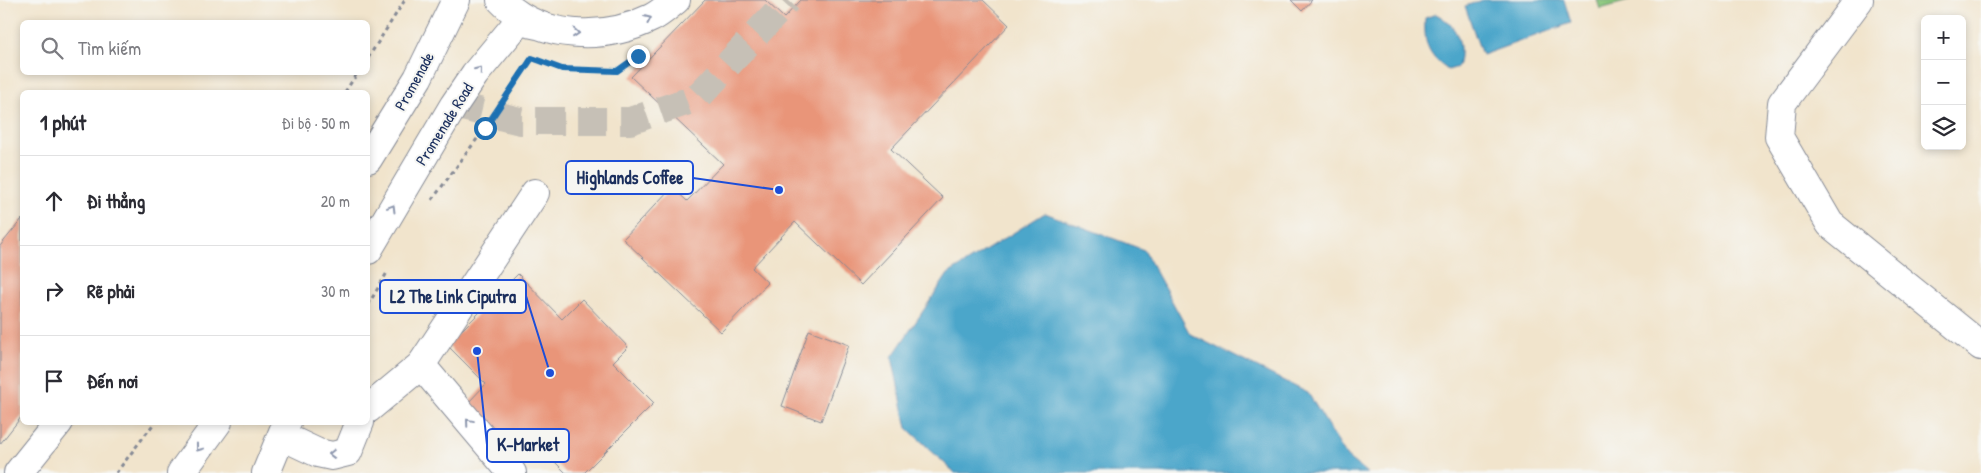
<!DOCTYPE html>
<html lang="vi">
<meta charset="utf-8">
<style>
body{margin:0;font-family:"Patrick Hand",sans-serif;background:#f7f7f7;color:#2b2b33}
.controls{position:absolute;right:15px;top:15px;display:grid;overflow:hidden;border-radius:8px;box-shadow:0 2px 8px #0003}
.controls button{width:45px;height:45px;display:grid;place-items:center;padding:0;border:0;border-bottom:1px solid #e1e1e2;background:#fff;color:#2b2b33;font:25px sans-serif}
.stop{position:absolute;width:15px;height:15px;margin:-11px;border:4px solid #1f6fb2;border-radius:50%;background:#fff}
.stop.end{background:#1f6fb2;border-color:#fff;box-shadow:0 1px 5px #0008}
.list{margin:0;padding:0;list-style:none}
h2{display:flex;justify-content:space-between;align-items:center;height:65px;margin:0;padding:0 20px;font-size:21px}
h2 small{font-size:16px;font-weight:400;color:#7c7c81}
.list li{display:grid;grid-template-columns:32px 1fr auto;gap:15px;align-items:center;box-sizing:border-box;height:90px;padding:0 20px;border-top:1px solid #e1e1e2}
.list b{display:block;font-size:19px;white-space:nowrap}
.list em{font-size:16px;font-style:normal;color:#7c7c81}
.icon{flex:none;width:28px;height:28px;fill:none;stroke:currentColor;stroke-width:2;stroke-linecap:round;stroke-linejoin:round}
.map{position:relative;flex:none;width:1981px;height:473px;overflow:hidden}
.search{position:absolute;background:#fff;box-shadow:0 2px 8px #0003;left:20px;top:20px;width:350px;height:55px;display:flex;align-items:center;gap:12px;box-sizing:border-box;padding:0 18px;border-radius:8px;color:#7c7c81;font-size:19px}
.panel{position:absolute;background:#fff;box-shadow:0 2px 8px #0003;left:20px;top:90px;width:350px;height:335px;border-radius:8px}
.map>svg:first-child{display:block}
.green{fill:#8ac67b;stroke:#527a6c}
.water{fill:#4ca6ca;stroke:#346a94}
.building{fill:#e99579}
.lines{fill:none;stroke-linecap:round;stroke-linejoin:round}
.minor-tunnel{stroke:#c6c0b6;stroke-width:28;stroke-dasharray:28 14;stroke-linecap:butt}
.minor-casing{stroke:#868a95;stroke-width:30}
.path{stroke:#868a95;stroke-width:3;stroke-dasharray:4 4;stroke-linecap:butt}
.minor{stroke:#fff;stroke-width:28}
.oneway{stroke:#8d97ae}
.route{stroke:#1f6fb2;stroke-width:6}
.labels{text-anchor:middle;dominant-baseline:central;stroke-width:4;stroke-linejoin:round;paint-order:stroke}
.street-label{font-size:16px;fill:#1b2f5e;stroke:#f6f6f2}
.leader{fill:none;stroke:#1d4ed8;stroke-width:2}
.callout-dot{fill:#1d4ed8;stroke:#f6f6f2;stroke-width:2}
.callout{fill:#f6f6f2;stroke:#1d4ed8;stroke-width:2}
.callout-label{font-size:18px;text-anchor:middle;font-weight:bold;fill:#1b2f5e}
</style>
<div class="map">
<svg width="1981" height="473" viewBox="0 0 1981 473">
<rect width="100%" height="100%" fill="#f6f6f2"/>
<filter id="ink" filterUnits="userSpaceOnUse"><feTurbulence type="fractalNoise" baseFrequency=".02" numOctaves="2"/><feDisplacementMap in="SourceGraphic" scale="10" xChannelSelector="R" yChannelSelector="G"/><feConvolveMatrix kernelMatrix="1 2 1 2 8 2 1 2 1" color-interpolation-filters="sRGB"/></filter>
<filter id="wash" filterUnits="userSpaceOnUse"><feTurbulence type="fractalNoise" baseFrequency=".0096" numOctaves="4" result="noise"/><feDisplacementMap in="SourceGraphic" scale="20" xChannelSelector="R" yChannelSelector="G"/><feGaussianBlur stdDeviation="1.12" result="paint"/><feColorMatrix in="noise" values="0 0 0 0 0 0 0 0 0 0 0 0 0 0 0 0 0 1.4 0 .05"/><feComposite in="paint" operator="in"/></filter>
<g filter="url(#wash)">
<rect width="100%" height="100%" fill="#f1e4cc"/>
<path class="green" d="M 1597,0 L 1632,0 L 1600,9 Z"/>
<path class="water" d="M 1483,0 L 1564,0 L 1571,23 L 1482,55 L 1465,6 Z
M 1436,14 C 1458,25 1464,45 1458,67 L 1448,70 C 1427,55 1424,44 1425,18 Z
M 1045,213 L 1144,250 L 1190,334 L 1308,393 L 1347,457 L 1367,473 L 955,473 L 907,428 L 892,357 L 948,274 Z"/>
<g id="blocks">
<path class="building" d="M 705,0 L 765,0 L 784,18 L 801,0 L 983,0 L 1009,25 L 891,149 L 943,198 L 861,285 L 795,222 L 752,268 L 768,283 L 721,332 L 623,239 L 672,187 L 687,201 L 723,164 L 631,77 Z
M 1291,0 L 1312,0 L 1302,11 Z
M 22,219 L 22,416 L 0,444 L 0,246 Z
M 518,274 L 562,319 L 582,299 L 628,347 L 613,362 L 654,403 L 584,473 L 566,473 L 540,447 L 525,462 L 467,404 L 486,384 L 447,345 Z
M 809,330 L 849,345 L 821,421 L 782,406 Z"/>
</g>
</g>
<g filter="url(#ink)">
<use href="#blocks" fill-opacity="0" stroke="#868a95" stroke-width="1"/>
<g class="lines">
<path class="minor-tunnel" d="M 454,105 L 520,121 L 630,121 L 697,98 L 788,0"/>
<defs>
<path id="minor" d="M 501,0 C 539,40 604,41 651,18 C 660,14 668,6 676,0
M 1859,0 L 1782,103 L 1779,137 L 1830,224 L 1981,346
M 368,159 L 418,78 L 456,0
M 368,250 L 454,105 L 475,74 L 519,21 L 538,25
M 421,365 L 535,193
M 368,409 L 421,365 L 512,473
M 282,436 L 318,453 L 332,456 L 348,452 L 360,422
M 18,473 L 59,422
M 181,473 L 218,422
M 266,473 L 287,422"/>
</defs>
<use href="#minor" class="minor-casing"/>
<path class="path" d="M 368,58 L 405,0
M 345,92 L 358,72
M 432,200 L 485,128 L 531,58 L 562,69 L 617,71 L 642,54
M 368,305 L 388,271
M 116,473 L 155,422"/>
<use href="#minor" class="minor"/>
</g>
<defs><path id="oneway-chevron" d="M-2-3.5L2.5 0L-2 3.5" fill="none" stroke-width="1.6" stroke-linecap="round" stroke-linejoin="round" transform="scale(1.25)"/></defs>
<g class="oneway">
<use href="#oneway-chevron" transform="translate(648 19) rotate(-24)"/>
<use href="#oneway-chevron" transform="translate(576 33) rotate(5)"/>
<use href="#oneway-chevron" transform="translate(479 70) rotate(-51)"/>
<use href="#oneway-chevron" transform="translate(392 208) rotate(-59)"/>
<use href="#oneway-chevron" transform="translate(469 422) rotate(-130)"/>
<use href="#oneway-chevron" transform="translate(199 448) rotate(126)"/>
<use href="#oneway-chevron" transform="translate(332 454) rotate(179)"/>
</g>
</g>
<g class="lines" filter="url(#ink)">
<path class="route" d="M 485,128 L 532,58 L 562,69 L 617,71 L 638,56"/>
</g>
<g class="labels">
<g class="street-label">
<text transform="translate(414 81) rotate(-61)">Promenade</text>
<text transform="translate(444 124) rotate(-58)">Promenade Road</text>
</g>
</g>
<path class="leader" d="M779 190L693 178M550 373L526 296M477 351L487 445"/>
<g class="callout-dot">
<circle cx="779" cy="190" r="5"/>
<circle cx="550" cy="373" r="5"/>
<circle cx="477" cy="351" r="5"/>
</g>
<g class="callout">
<rect x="566" y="161" width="127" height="33" rx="5"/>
<rect x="380" y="280" width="146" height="33" rx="5"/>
<rect x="487" y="429" width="82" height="33" rx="5"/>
</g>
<g class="callout-label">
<text x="630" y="184">Highlands Coffee</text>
<text x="453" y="303">L2 The Link Ciputra</text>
<text x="528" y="451">K-Market</text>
</g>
</svg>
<div class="controls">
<button>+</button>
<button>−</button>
<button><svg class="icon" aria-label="layers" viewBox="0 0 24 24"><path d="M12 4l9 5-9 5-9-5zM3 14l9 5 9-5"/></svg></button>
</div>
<div class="stop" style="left:485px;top:128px"></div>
<div class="stop end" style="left:638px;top:56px"></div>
<div class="search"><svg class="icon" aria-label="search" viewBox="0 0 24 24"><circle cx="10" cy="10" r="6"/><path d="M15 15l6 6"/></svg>Tìm kiếm</div>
<section class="panel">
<h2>1 phút<small>Đi bộ · 50 m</small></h2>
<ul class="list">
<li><svg class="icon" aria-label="ahead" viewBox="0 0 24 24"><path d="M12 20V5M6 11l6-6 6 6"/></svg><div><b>Đi thẳng</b></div><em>20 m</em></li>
<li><svg class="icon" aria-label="right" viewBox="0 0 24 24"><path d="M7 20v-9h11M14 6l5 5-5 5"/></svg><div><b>Rẽ phải</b></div><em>30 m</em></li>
<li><svg class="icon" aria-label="arrive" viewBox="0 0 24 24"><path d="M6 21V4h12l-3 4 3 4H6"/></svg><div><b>Đến nơi</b></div></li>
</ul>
</section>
</div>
